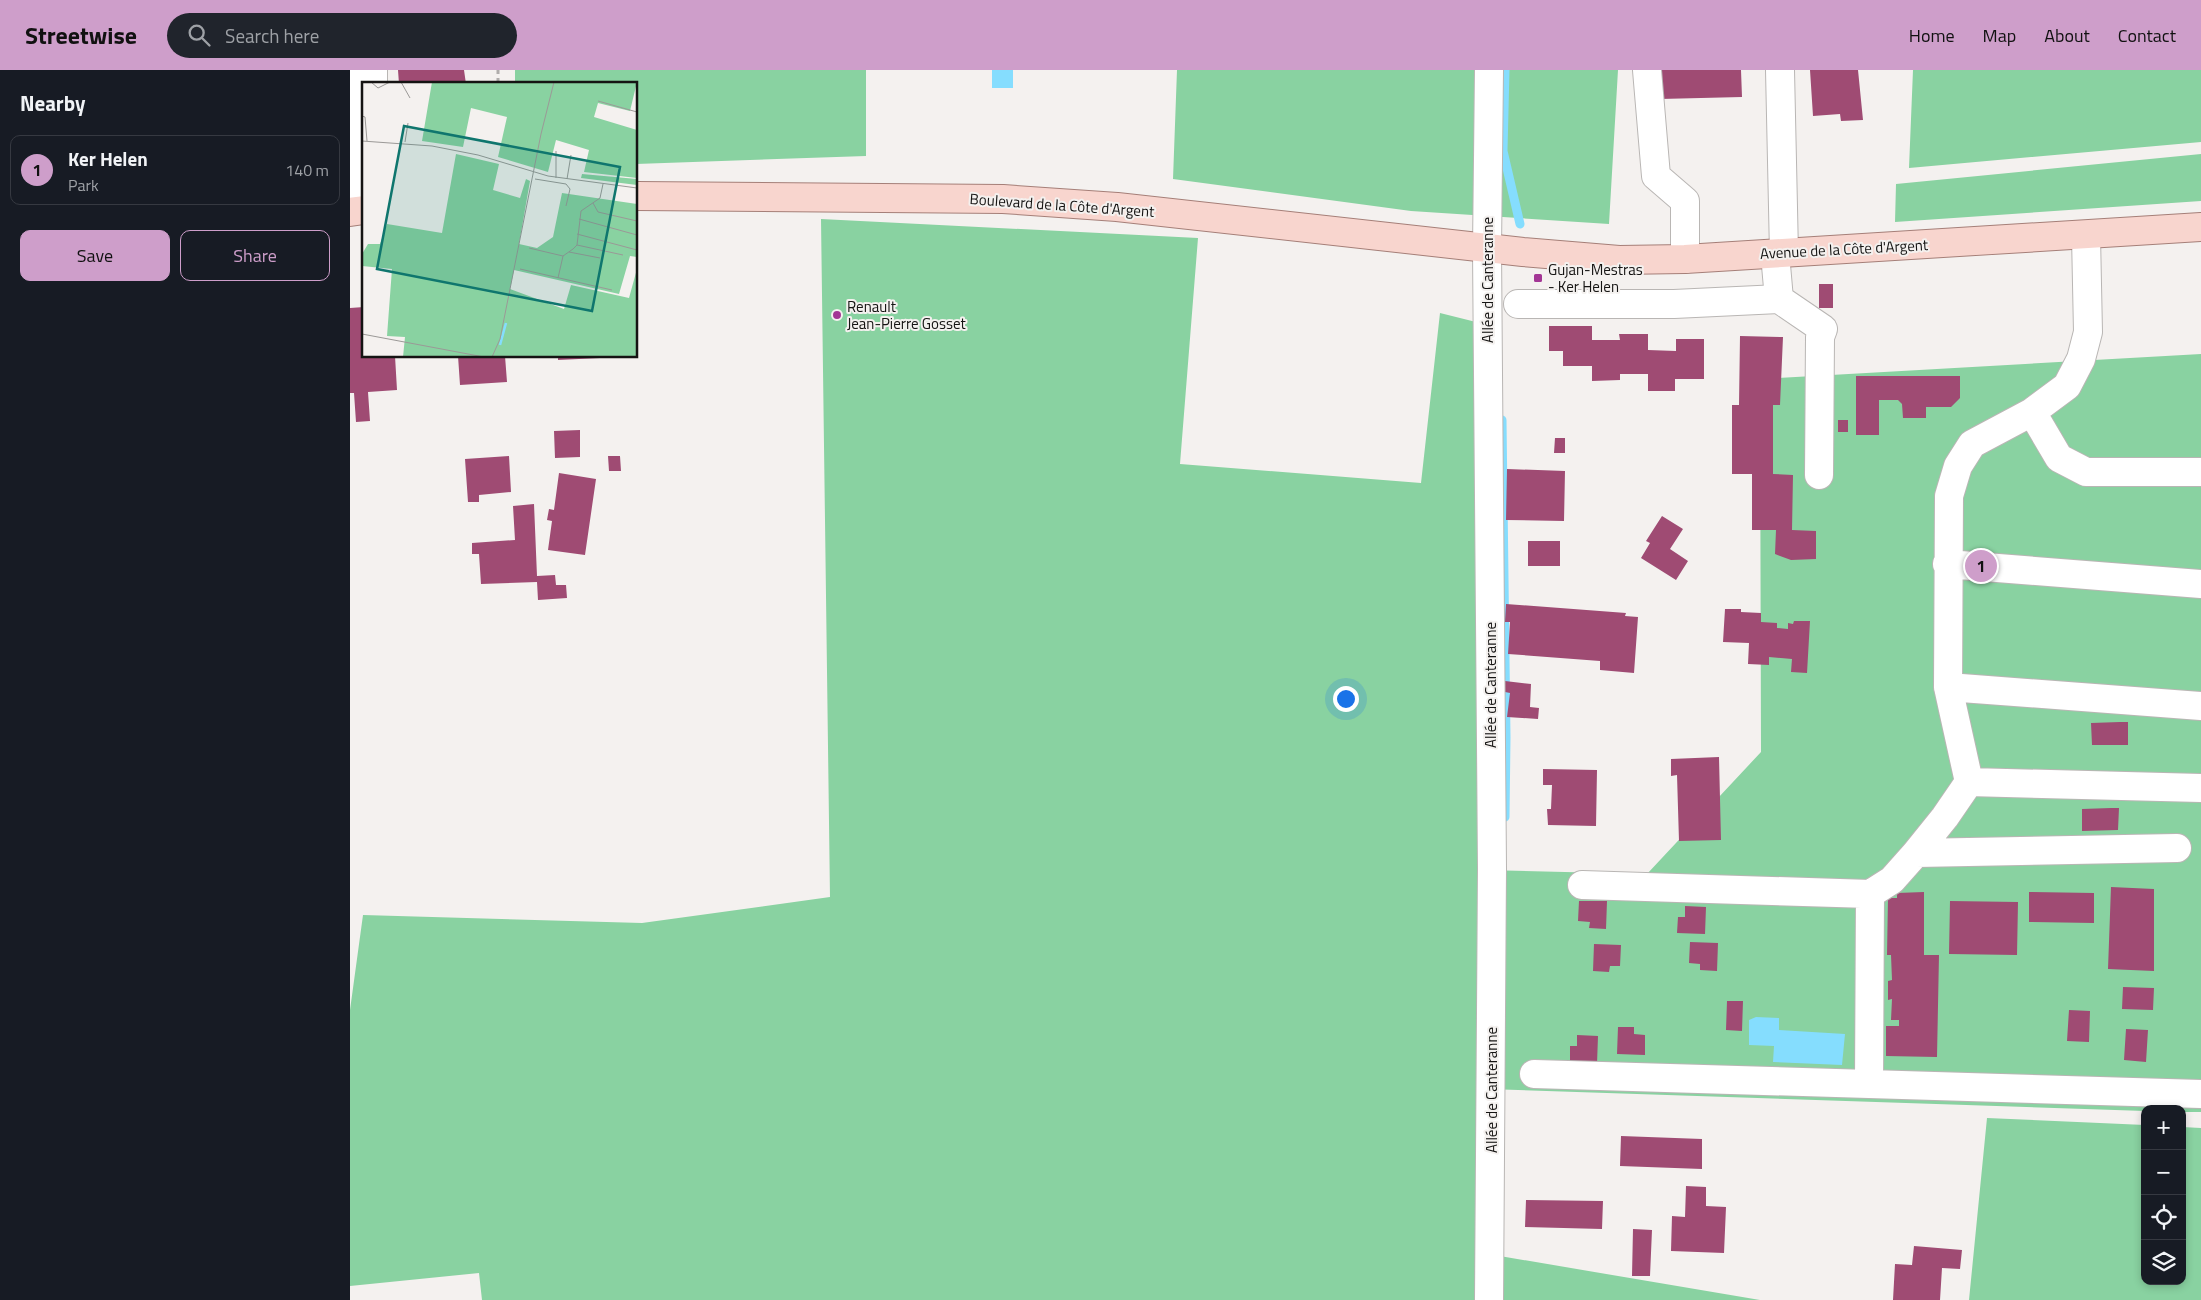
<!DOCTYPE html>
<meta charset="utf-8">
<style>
body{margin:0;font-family:"Titillium Web",sans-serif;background:#20242c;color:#f1f3f6}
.controls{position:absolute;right:15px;bottom:15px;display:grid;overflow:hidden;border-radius:10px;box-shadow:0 2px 8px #0003}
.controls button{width:45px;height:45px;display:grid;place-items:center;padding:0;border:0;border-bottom:1px solid #363941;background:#171b24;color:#f1f3f6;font:25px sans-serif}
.you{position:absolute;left:995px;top:628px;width:18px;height:18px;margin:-12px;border:4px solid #fff;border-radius:50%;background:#1a73e8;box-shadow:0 0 0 8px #1a73e833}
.badge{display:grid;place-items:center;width:32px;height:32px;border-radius:50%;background:#ce9eca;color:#111;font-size:16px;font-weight:700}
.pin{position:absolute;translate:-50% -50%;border:2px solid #fff;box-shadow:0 1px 5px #0006}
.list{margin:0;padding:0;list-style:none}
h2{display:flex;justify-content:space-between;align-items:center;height:65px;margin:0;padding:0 20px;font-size:21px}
h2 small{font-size:16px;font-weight:400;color:#9ea1a6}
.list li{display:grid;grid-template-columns:32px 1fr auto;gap:15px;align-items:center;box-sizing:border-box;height:70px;margin:0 10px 10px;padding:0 10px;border:1px solid #363941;border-radius:10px}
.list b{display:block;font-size:19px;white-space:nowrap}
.list p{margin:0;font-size:16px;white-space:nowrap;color:#9ea1a6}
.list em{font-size:16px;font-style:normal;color:#9ea1a6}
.actions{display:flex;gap:10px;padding:15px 20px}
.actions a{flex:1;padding:11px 0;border:1px solid #ce9eca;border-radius:10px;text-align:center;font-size:18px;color:#ce9eca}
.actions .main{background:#ce9eca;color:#111}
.icon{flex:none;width:28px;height:28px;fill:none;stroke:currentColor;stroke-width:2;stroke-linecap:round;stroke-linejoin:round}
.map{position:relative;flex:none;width:1851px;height:1230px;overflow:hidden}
header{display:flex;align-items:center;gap:30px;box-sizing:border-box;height:70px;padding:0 25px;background:#ce9eca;color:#111}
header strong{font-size:24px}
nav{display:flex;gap:28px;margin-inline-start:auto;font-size:18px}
.search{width:350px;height:45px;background:#20242c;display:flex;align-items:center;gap:12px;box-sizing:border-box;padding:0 18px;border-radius:28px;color:#9ea1a6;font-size:19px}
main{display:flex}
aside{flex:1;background:#171b24}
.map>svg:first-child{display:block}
.green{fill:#89d2a1}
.water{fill:#85ddfe}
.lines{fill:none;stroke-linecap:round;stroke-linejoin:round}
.stream{stroke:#85ddfe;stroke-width:9}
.building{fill:#9f4b73}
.minor-casing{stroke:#b9b6b4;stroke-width:30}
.major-casing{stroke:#a57f78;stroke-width:30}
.path{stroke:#b0adac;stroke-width:3;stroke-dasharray:4 4;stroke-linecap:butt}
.minor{stroke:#fff;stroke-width:28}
.major{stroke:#f8d5ce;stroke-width:28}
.poi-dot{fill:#a33695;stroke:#f4f1ef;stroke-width:2}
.labels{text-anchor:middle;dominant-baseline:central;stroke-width:4;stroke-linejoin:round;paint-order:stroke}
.street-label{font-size:15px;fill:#151413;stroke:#f4f1ef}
.poi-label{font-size:15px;fill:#151413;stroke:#f4f1ef;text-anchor:start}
.inset-river{fill:none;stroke:#85ddfe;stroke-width:2.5}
.inset-road{fill:none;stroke:#9b9997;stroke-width:1}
.view{fill:#0f766e;fill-opacity:0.15;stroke:#0f766e;stroke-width:2.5}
.inset-edge{fill:none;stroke:#151413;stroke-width:2.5}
</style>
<header>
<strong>Streetwise</strong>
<div class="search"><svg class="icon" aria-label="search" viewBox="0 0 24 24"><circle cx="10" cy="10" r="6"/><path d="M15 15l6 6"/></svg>Search here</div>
<nav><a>Home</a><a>Map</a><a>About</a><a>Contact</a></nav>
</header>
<main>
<aside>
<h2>Nearby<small></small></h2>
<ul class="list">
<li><span class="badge">1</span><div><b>Ker Helen</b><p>Park</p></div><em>140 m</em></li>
</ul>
<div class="actions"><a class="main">Save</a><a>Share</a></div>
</aside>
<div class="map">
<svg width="1851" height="1230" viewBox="0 0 1851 1230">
<rect width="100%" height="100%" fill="#f4f1ef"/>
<path class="green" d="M 165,0 L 516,0 L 516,86 L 286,94 L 286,14 L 165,14 Z
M 827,0 L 1268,0 L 1259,154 L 1061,141 L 823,109 Z
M 1563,0 L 1851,0 L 1851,72 L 1559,98 Z
M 1851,84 L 1851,131 L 1545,152 L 1546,114 Z
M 471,149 L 848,168 L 830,394 L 1071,413 L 1090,243 L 1130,253 L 1135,800 L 1297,804 L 1411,682 L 1410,309 L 1851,284 L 1851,1042 L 1832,1042 L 1832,1039 L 1795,1039 L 1795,1041 L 1137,1019 L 1138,1184 L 1410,1230 L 132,1230 L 129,1203 L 0,1216 L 0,940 L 13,845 L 292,853 L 480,827 Z
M 1637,1048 L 1795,1055 L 1795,1211 L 1832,1211 L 1832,1057 L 1851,1058 L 1851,1230 L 1619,1230 Z"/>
<path class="water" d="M 642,0 L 663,0 L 663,18 L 642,18 Z
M 1406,947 L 1429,948 L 1429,960 L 1495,964 L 1492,995 L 1423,992 L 1424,976 L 1399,975 L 1399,950 Z"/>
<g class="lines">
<path class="stream" d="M 1155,0 L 1153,81 L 1170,154
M 1152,350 L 1156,667 L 1155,747"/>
</g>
<path class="building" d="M 48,0 L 114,0 L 116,14 L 49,14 Z
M 1309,0 L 1391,0 L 1392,27 L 1310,29 Z
M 1460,0 L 1508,0 L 1513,50 L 1491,51 L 1490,44 L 1463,46 Z
M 1469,214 L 1483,214 L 1483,238 L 1469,238 Z
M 14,237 L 14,286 L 45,286 L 47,320 L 18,322 L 20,351 L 6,352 L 4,323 L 0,323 L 0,238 Z
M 1199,256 L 1242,256 L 1242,270 L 1270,270 L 1269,264 L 1298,264 L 1298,280 L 1326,281 L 1326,269 L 1354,269 L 1354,309 L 1325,309 L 1325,321 L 1298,321 L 1298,304 L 1270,304 L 1270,310 L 1242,311 L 1242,296 L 1213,296 L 1213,281 L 1199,281 Z
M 1390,266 L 1433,267 L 1430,335 L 1423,335 L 1423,404 L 1443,405 L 1442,460 L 1466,461 L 1466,489 L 1441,490 L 1425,484 L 1426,460 L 1402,460 L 1402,404 L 1382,404 L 1382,335 L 1389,335 Z
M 108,286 L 155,286 L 157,312 L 110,315 Z
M 208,286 L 250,286 L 250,288 L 208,290 Z
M 1506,306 L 1610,306 L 1610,328 L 1601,337 L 1576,337 L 1576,348 L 1553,348 L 1552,334 L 1548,330 L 1529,330 L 1529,365 L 1506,365 Z
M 1488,350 L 1498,350 L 1498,362 L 1488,362 Z
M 230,360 L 230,387 L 205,388 L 204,361 Z
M 1205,368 L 1215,368 L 1215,383 L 1204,383 Z
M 159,386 L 161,422 L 129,425 L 129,432 L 118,432 L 115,389 Z
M 258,386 L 270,386 L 271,401 L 259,401 Z
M 1157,399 L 1215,401 L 1214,451 L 1156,450 Z
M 209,403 L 246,409 L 235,485 L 198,480 L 202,451 L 197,450 L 199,439 L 204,440 Z
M 184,434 L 187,506 L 205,505 L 206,515 L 216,515 L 217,528 L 188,530 L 187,512 L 131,514 L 129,484 L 122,484 L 122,473 L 165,470 L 163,436 Z
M 1312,446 L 1333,459 L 1320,479 L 1338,491 L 1326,510 L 1291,488 L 1300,473 L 1296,471 Z
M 1178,471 L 1210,471 L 1210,496 L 1178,496 Z
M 1156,534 L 1276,543 L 1275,546 L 1288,547 L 1284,603 L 1250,600 L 1250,591 L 1158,584 L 1160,552 L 1155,552 Z
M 1375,539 L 1391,539 L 1391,542 L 1411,543 L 1411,552 L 1427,553 L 1427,558 L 1438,559 L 1438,553 L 1443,554 L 1444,551 L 1460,551 L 1457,603 L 1441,602 L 1442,589 L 1419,587 L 1419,595 L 1398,594 L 1399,573 L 1373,572 Z
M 1155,611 L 1181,614 L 1180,637 L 1189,638 L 1188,649 L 1157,647 L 1160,623 L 1155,622 Z
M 1770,652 L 1778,652 L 1778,675 L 1742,675 L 1741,653 Z
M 1369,687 L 1371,770 L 1329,771 L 1327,705 L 1321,706 L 1321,689 Z
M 1193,699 L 1247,700 L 1246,756 L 1198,755 L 1197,739 L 1201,739 L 1202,715 L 1193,715 Z
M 1761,738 L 1769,738 L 1768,760 L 1732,761 L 1732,739 Z
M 1761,817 L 1804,819 L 1804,901 L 1758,899 Z
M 1574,822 L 1574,885 L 1589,885 L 1587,987 L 1536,986 L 1536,956 L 1549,956 L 1549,950 L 1541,950 L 1542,929 L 1538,930 L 1538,911 L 1542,910 L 1541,885 L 1537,885 L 1538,828 L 1547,828 L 1547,823 Z
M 1679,822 L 1744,823 L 1744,853 L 1679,852 Z
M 1229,831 L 1257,831 L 1256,859 L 1239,858 L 1240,852 L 1228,851 Z
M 1600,831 L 1668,832 L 1667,885 L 1599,884 Z
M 1335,836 L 1356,837 L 1355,864 L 1327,863 L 1328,847 L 1335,847 Z
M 1340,872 L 1368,873 L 1367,901 L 1350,900 L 1350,894 L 1339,893 Z
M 1244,874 L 1271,875 L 1270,896 L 1260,896 L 1259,902 L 1243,901 Z
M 1773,917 L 1804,918 L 1803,940 L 1772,939 Z
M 1377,931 L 1393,931 L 1392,961 L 1376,960 Z
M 1719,940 L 1740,941 L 1739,972 L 1717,971 Z
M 1268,957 L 1284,957 L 1284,964 L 1295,965 L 1295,985 L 1267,984 Z
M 1776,959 L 1798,960 L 1796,992 L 1774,990 Z
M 1227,965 L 1248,966 L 1247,994 L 1220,992 L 1220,976 L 1227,976 Z
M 1271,1066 L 1352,1069 L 1352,1099 L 1270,1096 Z
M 1336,1116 L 1356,1117 L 1356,1136 L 1376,1137 L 1374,1183 L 1321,1181 L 1322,1146 L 1335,1147 Z
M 1176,1130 L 1253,1131 L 1252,1159 L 1175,1157 Z
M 1283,1159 L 1302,1160 L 1300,1206 L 1282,1206 Z
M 1564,1176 L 1612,1180 L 1610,1199 L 1592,1198 L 1590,1230 L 1543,1230 L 1545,1194 L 1562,1195 Z"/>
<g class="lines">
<defs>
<path id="minor" d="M 23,0 L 23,14
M 1139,0 L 1137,179 L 1142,799 L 1139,1230
M 1297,0 L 1306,106 L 1335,131 L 1335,189
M 1430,0 L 1434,183
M 2,8 L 14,132
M 1425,184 L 1429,229
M 1168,234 L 1324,234 L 1429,229 L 1473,259 L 1470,267 L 1469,405
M 1682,342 L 1709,388 L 1736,402 L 1851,402
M 1597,494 L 1851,514
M 1598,617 L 1851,636
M 1619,712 L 1851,718
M 1566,783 L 1827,778
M 1232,815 L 1520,824 L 1542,810 L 1566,783 L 1595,747 L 1619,712 L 1598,617 L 1599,426 L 1608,396 L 1622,374 L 1682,342 L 1717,316 L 1731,289 L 1738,262 L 1736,166
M 1184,1004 L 1851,1024
M 1519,1014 L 1520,824"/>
<path id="major" d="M 286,126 L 653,129 L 767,137 L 1173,182 L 1269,190 L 1335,189 L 1851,157
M 0,142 L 14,140"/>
</defs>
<use href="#minor" class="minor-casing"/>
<use href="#major" class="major-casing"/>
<path class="path" d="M 148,0 L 148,14"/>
<use href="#minor" class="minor"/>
<use href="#major" class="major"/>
</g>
<g class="poi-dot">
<rect x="1183" y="203" width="10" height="10" rx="2.5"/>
<circle cx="487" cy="245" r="5"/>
</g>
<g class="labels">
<g class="street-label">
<text transform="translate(712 135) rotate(4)">Boulevard de la Côte d'Argent</text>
<text transform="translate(1494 179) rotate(-3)">Avenue de la Côte d'Argent</text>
<text transform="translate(1137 210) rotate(-90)">Allée de Canteranne</text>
<text transform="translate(1140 615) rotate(-90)">Allée de Canteranne</text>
<text transform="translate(1141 1020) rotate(-90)">Allée de Canteranne</text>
</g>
<g class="poi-label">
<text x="1198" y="199">Gujan-Mestras<tspan x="1198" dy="17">- Ker Helen</tspan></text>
<text x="497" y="236">Renault<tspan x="497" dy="17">Jean-Pierre Gosset</tspan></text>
</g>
</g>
<g transform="translate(12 12)">
<rect width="275" height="275" fill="#f4f1ef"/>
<path d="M 70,0 L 275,0 L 268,29 L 236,21 L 232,35 L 275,48 L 275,96 L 222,90 L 227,68 L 194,58 L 186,90 L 136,75 L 145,35 L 109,26 L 101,65 L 60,59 ZM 94,72 L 137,82 L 131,108 L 158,116 L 164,97 L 168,99 L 157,162 L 175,166 L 191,155 L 200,111 L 275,122 L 275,175 L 268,174 L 257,212 L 152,188 L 148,207 L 202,227 L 209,203 L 267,216 L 275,187 L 275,275 L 41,275 L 43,255 L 25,254 L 30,187 L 0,184 L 0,172 L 6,162 L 18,162 L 25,142 L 80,151 ZM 220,92 L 275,97 L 275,103 L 219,96 Z" fill="#89d2a1"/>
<path class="inset-river" d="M 138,263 L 144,241"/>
<path class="inset-road" d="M 9,0 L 16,6 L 28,0M 39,0 L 48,16M 236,19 L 275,30M 0,34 L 3,35 L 5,59M 0,59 L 70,64 L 116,73 L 186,94 L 275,106M 43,60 L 46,41M 194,96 L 194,69M 173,97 L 204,102 L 208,107 L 204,124M 205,97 L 209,73M 231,121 L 236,130 L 275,139M 217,137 L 275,153M 215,152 L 275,168M 215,163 L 261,173M 167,166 L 201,174 L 211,167 L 215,163 L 219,129 L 238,116 L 241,102M 207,170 L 238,176M 158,187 L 250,208M 196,196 L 201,174M 0,252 L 122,275M 130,275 L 138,257 L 179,52 L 192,0"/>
<path class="view" d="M 42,44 L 258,85 L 230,229 L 15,187 Z"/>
<rect width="275" height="275" class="inset-edge"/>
</g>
</svg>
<div class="controls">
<button>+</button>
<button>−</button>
<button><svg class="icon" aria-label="locate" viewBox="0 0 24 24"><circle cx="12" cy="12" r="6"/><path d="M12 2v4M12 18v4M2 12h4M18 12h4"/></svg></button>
<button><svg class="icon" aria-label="layers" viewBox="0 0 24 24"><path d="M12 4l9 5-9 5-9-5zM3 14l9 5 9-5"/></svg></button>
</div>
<div class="you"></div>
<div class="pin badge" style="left:1631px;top:496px">1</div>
</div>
</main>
